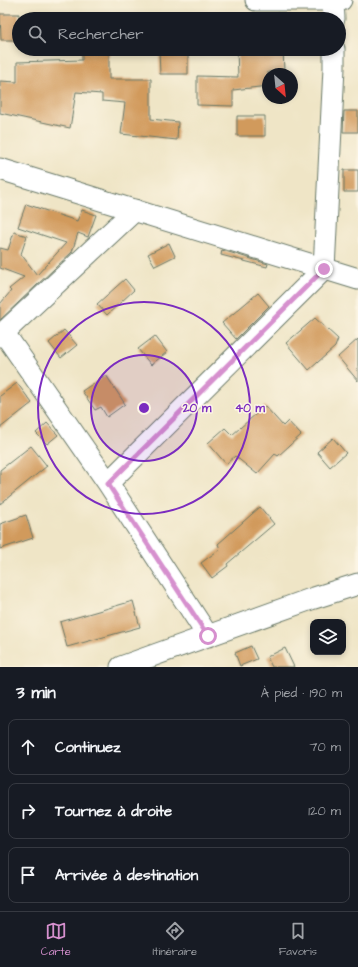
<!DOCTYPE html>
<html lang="fr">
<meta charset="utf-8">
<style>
body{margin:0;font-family:"Architects Daughter",sans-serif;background:#242831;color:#f1f3f6}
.controls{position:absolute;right:12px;bottom:12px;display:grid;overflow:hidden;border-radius:8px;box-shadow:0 2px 6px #0003}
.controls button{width:36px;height:36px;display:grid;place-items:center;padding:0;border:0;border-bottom:1px solid #363941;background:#171b24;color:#f1f3f6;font:20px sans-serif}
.compass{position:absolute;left:262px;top:68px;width:36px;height:36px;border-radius:50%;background:#171b24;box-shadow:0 2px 6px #0003;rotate:153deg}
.stop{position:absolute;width:12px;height:12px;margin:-9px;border:3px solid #d690ce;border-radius:50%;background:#fff}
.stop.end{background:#d690ce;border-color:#fff;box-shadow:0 1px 4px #0008}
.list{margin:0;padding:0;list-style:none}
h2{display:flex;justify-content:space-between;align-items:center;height:52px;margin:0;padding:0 16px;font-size:17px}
h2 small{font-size:13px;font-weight:400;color:#9ea1a6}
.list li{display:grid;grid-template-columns:26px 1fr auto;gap:12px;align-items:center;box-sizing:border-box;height:56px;margin:0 8px 8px;padding:0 8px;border:1px solid #363941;border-radius:8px}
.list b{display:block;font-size:15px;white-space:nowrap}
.list em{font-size:13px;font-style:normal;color:#9ea1a6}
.icon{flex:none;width:22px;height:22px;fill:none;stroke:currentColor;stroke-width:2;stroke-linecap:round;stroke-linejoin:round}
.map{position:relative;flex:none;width:358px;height:667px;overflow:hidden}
.search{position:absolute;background:#171b24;box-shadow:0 2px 6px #0003;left:12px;right:12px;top:12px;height:44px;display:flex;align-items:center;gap:10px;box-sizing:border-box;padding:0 14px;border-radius:22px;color:#9ea1a6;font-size:15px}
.sheet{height:244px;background:#171b24}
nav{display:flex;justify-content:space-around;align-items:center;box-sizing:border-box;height:56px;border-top:1px solid #363941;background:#171b24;font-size:11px;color:#9ea1a6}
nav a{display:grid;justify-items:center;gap:2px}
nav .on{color:#d690ce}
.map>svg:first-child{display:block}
.building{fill:#d19a5b}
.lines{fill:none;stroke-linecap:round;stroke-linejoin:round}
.minor-casing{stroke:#687867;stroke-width:23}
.minor{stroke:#fff;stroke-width:21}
.route{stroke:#d690ce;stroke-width:5}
.ring{fill:none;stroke:#7b2cbf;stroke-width:2}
.centre{fill:#7b2cbf;stroke:#fcf5e5;stroke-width:2}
.ring-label{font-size:12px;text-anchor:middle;font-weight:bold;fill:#7b2cbf;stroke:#fcf5e5;stroke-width:3;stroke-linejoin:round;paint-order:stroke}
</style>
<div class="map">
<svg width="358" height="667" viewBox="0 0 358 667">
<rect width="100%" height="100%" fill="#fcf5e5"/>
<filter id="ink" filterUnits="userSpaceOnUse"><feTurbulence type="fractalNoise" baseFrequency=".025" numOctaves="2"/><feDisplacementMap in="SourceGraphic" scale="8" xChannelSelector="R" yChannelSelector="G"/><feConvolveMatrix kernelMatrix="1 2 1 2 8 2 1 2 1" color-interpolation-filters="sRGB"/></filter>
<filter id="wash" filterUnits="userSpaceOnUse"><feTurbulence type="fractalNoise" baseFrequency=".012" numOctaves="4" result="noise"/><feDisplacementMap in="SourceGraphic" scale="16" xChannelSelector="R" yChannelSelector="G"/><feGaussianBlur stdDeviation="0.9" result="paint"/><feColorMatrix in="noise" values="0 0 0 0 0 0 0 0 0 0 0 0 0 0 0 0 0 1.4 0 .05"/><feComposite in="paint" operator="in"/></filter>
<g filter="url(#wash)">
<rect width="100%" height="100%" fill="#efe5c6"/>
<g id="blocks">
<path class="building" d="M 0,14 L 19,14 L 19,40 L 1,40 Z
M 82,49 L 109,49 L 109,79 L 151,79 L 151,119 L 178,122 L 177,140 L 121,134 L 125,103 L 102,101 L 102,94 L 76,92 L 70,128 L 0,113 L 0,81 L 17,82 L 17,62 L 82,60 Z
M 188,49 L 188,74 L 160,74 L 159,50 Z
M 283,49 L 284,71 L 268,72 L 268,86 L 233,90 L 233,106 L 197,105 L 197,76 L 238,77 L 237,50 Z
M 344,111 L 358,111 L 358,132 L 343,132 Z
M 237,116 L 265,116 L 265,136 L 237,136 Z
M 344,170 L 358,170 L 358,192 L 344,192 Z
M 26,204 L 77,221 L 82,210 L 96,215 L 88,237 L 78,233 L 72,252 L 0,320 L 0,304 L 11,291 L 9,289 L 24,277 L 0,268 L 0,248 L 8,250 L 14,232 L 27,236 L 21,254 L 37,275 L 66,243 L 18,227 Z
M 169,243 L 175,256 L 155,266 L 148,254 Z
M 222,250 L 268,264 L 267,267 L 221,255 Z
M 125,279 L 134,290 L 107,315 L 97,304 Z
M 258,293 L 269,306 L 236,339 L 222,323 Z
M 315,318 L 338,339 L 335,347 L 309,370 L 286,343 Z
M 64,330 L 77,345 L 61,358 L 49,343 Z
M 155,336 L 167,352 L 151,365 L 138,349 Z
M 358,339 L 358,381 L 338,357 Z
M 106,375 L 125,404 L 107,417 L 101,407 L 95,410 L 82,391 Z
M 17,383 L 32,403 L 0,428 L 0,396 Z
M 265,406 L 283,426 L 288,421 L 301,435 L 278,456 L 275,454 L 257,474 L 235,456 L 226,464 L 208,443 L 225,428 L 232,435 Z
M 47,423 L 58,435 L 47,444 L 36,433 Z
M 333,438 L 346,453 L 330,467 L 317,452 Z
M 31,446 L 47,466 L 0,504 L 0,470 Z
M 260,507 L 274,524 L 227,564 L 228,566 L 212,578 L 201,563 L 220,549 L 218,544 Z
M 26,515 L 33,538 L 0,549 L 0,524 Z
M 133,601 L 140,627 L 67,647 L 60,622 Z
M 251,646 L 257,659 L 240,666 L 235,653 Z
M 285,648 L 294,667 L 272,667 L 267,657 Z"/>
</g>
</g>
<g filter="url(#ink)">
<use href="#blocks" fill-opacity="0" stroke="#687867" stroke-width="1"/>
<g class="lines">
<defs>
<path id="minor" d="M 256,0 L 341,0
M 333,0 L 334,19
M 0,169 L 358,279
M 4,333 L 108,483 L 208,636
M 0,336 L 135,210
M 108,483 L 324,269 L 334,68 L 334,49
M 121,667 L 311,599 L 358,584"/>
</defs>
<use href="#minor" class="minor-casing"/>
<use href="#minor" class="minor"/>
</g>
</g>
<g class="lines" filter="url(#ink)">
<path class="route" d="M 208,636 L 108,484 L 324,269"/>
</g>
<circle cx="144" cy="408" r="53" fill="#7b2cbf" fill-opacity=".12"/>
<g class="ring">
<circle cx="144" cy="408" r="53"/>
<circle cx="144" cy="408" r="106"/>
</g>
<circle cx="144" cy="408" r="6" class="centre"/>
<g class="ring-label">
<text x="197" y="412">20 m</text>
<text x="250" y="412">40 m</text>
</g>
</svg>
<div class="controls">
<button><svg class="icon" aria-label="layers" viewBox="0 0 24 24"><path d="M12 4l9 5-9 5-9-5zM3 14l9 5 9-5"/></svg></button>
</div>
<svg class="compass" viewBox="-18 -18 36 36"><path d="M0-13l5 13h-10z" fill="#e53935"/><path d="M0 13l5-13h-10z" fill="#9ea1a6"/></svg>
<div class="stop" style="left:208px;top:636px"></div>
<div class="stop end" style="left:324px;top:269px"></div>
<div class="search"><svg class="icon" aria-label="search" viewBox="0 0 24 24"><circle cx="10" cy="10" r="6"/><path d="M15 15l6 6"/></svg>Rechercher</div>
</div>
<section class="sheet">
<h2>3 min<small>À pied · 190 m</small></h2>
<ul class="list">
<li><svg class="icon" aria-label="ahead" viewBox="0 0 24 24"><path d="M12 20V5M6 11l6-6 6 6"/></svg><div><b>Continuez</b></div><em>70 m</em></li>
<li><svg class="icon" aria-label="right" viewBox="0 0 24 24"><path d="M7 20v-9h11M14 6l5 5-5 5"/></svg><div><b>Tournez à droite</b></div><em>120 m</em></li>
<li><svg class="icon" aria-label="arrive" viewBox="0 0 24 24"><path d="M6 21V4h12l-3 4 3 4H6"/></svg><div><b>Arrivée à destination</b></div></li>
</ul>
</section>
<nav>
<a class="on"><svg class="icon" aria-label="map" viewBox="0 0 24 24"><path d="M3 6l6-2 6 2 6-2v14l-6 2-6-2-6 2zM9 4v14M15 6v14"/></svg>Carte</a>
<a><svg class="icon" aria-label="directions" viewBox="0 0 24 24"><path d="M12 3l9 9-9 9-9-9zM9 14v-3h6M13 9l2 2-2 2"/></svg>Itinéraire</a>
<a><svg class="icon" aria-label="saved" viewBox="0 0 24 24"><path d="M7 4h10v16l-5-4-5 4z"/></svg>Favoris</a>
</nav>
